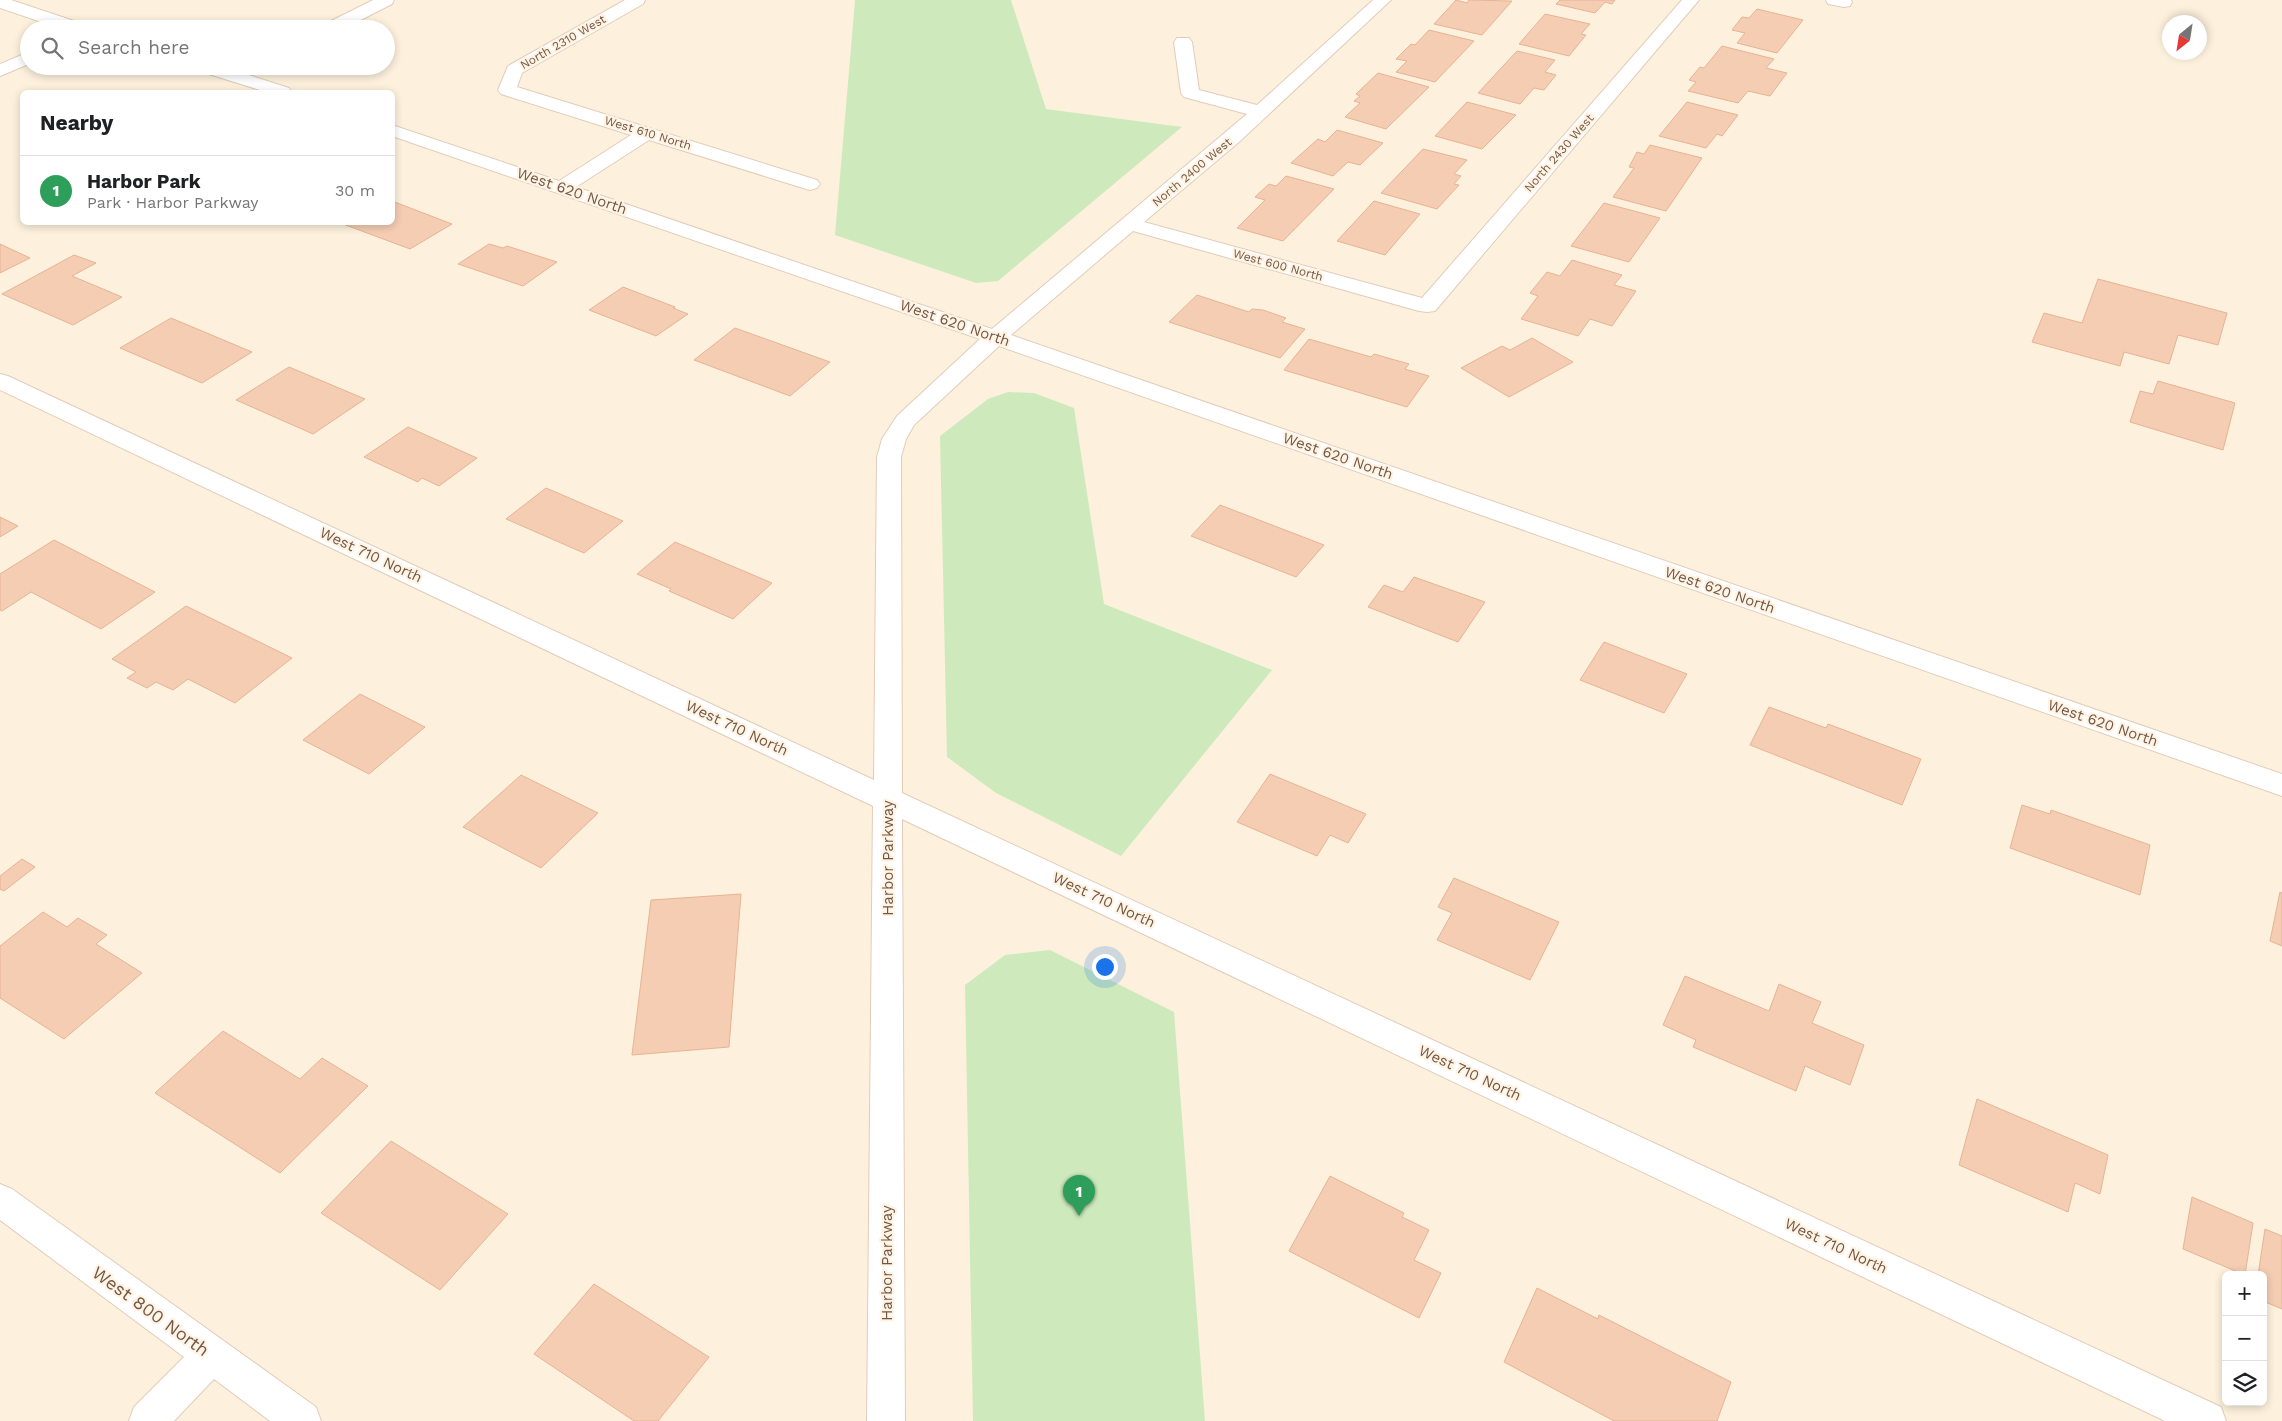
<!DOCTYPE html>
<meta charset="utf-8">
<style>
body{margin:0;font-family:"Work Sans",sans-serif;background:#f6f6f6;color:#202124}
.controls{position:absolute;right:15px;bottom:15px;display:grid;overflow:hidden;border-radius:8px;box-shadow:0 2px 8px #0003}
.controls button{width:45px;height:45px;display:grid;place-items:center;padding:0;border:0;border-bottom:1px solid #e0e0e0;background:#fff;color:#202124;font:25px sans-serif}
.compass{position:absolute;left:2162px;top:15px;width:45px;height:45px;border-radius:50%;background:#fff;box-shadow:0 2px 8px #0003;rotate:210deg}
.you{position:absolute;left:1104px;top:966px;width:18px;height:18px;margin:-12px;border:4px solid #fff;border-radius:50%;background:#1a73e8;box-shadow:0 0 0 8px #1a73e833}
.badge{display:grid;place-items:center;width:32px;height:32px;border-radius:50%;background:#2563eb;color:#fff;font-size:16px;font-weight:700}
.pin{position:absolute;translate:-50% -41px;filter:drop-shadow(0 1px 2px #0008)}
.pin::after{content:'';position:absolute;top:26px;width:18px;height:15px;background:inherit;clip-path:polygon(0 0,100% 0,50% 100%)}
.list{margin:0;padding:0;list-style:none}
h2{display:flex;justify-content:space-between;align-items:center;height:65px;margin:0;padding:0 20px;font-size:21px}
h2 small{font-size:16px;font-weight:400;color:#757577}
.list li{display:grid;grid-template-columns:32px 1fr auto;gap:15px;align-items:center;box-sizing:border-box;height:70px;padding:0 20px;border-top:1px solid #e0e0e0}
.list b{display:block;font-size:19px;white-space:nowrap}
.list p{margin:0;font-size:16px;white-space:nowrap;color:#757577}
.list em{font-size:16px;font-style:normal;color:#757577}
.icon{flex:none;width:28px;height:28px;fill:none;stroke:currentColor;stroke-width:2;stroke-linecap:round;stroke-linejoin:round}
.map{position:relative;flex:none;width:2282px;height:1421px;overflow:hidden}
.search{position:absolute;background:#fff;box-shadow:0 2px 8px #0003;left:20px;top:20px;width:375px;height:55px;display:flex;align-items:center;gap:12px;box-sizing:border-box;padding:0 18px;border-radius:28px;color:#757577;font-size:19px}
.panel{position:absolute;background:#fff;box-shadow:0 2px 8px #0003;left:20px;top:90px;width:375px;height:135px;border-radius:8px}
.map>svg:first-child{display:block}
.green{fill:#ceeabc}
.building{fill:#f4cdb3;stroke:#e7b393}
.lines{fill:none;stroke-linecap:round;stroke-linejoin:round}
.minor-casing{stroke:#e1ccb9;stroke-width:2}
.minor{fill:#fff;fill-rule:evenodd}
.labels{text-anchor:middle;dominant-baseline:central;stroke-width:4.5;stroke-linejoin:round;paint-order:stroke}
.far-street-label{font-size:12px;fill:#735645;stroke:#fff4e4}
.street-label{font-size:15px;fill:#735645;stroke:#fff4e4}
.near-street-label{font-size:18px;fill:#735645;stroke:#fff4e4}
</style>
<div class="map">
<svg width="2282" height="1421" viewBox="0 0 2282 1421">
<rect width="100%" height="100%" fill="#fdf1dd"/>
<path class="green" d="M 855,0 L 1011,0 L 1046,109 L 1182,127 L 998,281 L 976,283 L 835,235 Z
M 1008,392 L 1034,393 L 1074,408 L 1104,604 L 1272,670 L 1121,856 L 996,793 L 947,757 L 940,436 L 988,399 Z
M 1050,950 L 1174,1012 L 1205,1421 L 973,1421 L 965,985 L 1005,955 Z"/>
<path class="building" d="M 1456,0 L 1467,3 L 1469,0 L 1512,1 L 1482,35 L 1434,24 Z
M 1560,0 L 1615,0 L 1612,4 L 1605,2 L 1595,13 L 1556,4 Z
M 1757,9 L 1803,20 L 1777,53 L 1737,43 L 1745,33 L 1732,30 L 1742,17 L 1749,18 Z
M 1545,14 L 1590,24 L 1581,34 L 1586,35 L 1569,56 L 1519,44 Z
M 1429,30 L 1474,41 L 1435,82 L 1396,72 L 1407,61 L 1396,59 L 1411,44 L 1415,45 Z
M 1722,46 L 1774,59 L 1766,68 L 1787,73 L 1770,96 L 1748,91 L 1738,103 L 1688,91 L 1696,82 L 1689,80 L 1700,67 L 1704,68 Z
M 1517,51 L 1555,60 L 1545,72 L 1556,75 L 1544,90 L 1534,88 L 1520,104 L 1478,93 Z
M 1378,73 L 1429,87 L 1386,129 L 1345,117 L 1360,103 L 1354,101 L 1360,96 L 1356,94 Z
M 1467,102 L 1516,115 L 1482,149 L 1435,136 Z
M 1687,102 L 1738,115 L 1722,136 L 1717,134 L 1706,148 L 1659,136 Z
M 1337,130 L 1383,143 L 1360,165 L 1348,162 L 1333,176 L 1291,163 L 1318,139 L 1325,142 Z
M 1650,145 L 1702,158 L 1666,211 L 1613,197 L 1634,168 L 1629,167 L 1637,152 L 1644,154 Z
M 1423,149 L 1467,160 L 1454,174 L 1461,176 L 1454,184 L 1459,185 L 1437,209 L 1381,193 Z
M 1286,176 L 1334,189 L 1283,241 L 1237,228 L 1265,200 L 1255,197 L 1269,184 L 1276,186 Z
M 392,201 L 452,224 L 410,249 L 343,224 L 392,222 Z
M 1374,201 L 1420,214 L 1385,255 L 1337,241 Z
M 1604,203 L 1660,218 L 1629,262 L 1571,246 Z
M 0,244 L 30,258 L 0,273 Z
M 489,244 L 503,248 L 507,246 L 557,262 L 523,286 L 458,264 Z
M 74,255 L 96,263 L 72,276 L 122,297 L 73,325 L 2,294 Z
M 1572,260 L 1622,275 L 1614,285 L 1636,291 L 1612,326 L 1590,319 L 1578,336 L 1521,319 L 1538,296 L 1530,293 L 1547,272 L 1560,276 Z
M 2098,279 L 2227,313 L 2218,345 L 2178,335 L 2169,364 L 2124,352 L 2120,366 L 2032,342 L 2044,313 L 2082,323 Z
M 623,287 L 675,307 L 673,308 L 688,314 L 656,336 L 589,310 Z
M 1197,295 L 1249,312 L 1252,309 L 1263,310 L 1286,318 L 1282,322 L 1305,329 L 1280,358 L 1169,322 Z
M 171,318 L 252,352 L 202,383 L 120,348 Z
M 735,328 L 830,362 L 790,396 L 694,360 Z
M 1532,338 L 1573,362 L 1509,397 L 1461,368 L 1502,346 L 1510,350 Z
M 1309,339 L 1371,357 L 1374,354 L 1409,364 L 1405,369 L 1429,376 L 1407,407 L 1284,370 Z
M 289,367 L 365,399 L 313,434 L 236,400 Z
M 2158,381 L 2235,403 L 2223,450 L 2130,422 L 2140,391 L 2153,394 Z
M 408,427 L 477,458 L 439,486 L 422,478 L 418,482 L 364,457 Z
M 546,488 L 623,521 L 584,553 L 506,519 Z
M 1220,505 L 1324,545 L 1296,577 L 1191,536 Z
M 0,517 L 18,526 L 0,537 Z
M 54,540 L 155,592 L 101,629 L 31,592 L 2,611 L 0,610 L 0,574 Z
M 675,542 L 772,583 L 733,619 L 669,591 L 671,589 L 637,574 Z
M 1414,577 L 1485,602 L 1458,642 L 1368,607 L 1384,585 L 1403,592 Z
M 186,606 L 292,658 L 235,703 L 188,679 L 173,690 L 156,682 L 147,688 L 127,678 L 136,672 L 112,659 Z
M 1604,642 L 1687,674 L 1664,713 L 1580,680 Z
M 360,694 L 425,727 L 369,774 L 303,740 Z
M 1769,707 L 1826,728 L 1828,724 L 1921,759 L 1902,805 L 1750,745 Z
M 1270,774 L 1366,814 L 1348,843 L 1330,835 L 1317,856 L 1237,822 Z
M 521,775 L 598,813 L 541,868 L 463,827 Z
M 2022,805 L 2050,814 L 2051,810 L 2150,845 L 2140,895 L 2010,848 Z
M 22,859 L 35,867 L 4,891 L 0,889 L 0,876 Z
M 1454,878 L 1559,922 L 1530,980 L 1437,940 L 1452,913 L 1438,907 Z
M 2280,892 L 2282,893 L 2282,946 L 2270,941 Z
M 741,894 L 729,1047 L 632,1055 L 651,900 Z
M 43,912 L 67,927 L 78,918 L 107,935 L 96,944 L 142,973 L 64,1039 L 0,998 L 0,946 Z
M 1685,976 L 1769,1011 L 1779,984 L 1821,1002 L 1812,1023 L 1864,1045 L 1850,1085 L 1805,1066 L 1796,1091 L 1693,1047 L 1696,1040 L 1663,1025 Z
M 223,1031 L 300,1079 L 322,1058 L 368,1086 L 280,1173 L 155,1093 Z
M 1977,1099 L 2108,1155 L 2100,1194 L 2075,1183 L 2068,1212 L 1959,1165 Z
M 391,1141 L 508,1214 L 440,1290 L 321,1213 Z
M 1330,1176 L 1404,1213 L 1402,1217 L 1429,1230 L 1414,1260 L 1441,1273 L 1419,1318 L 1289,1251 Z
M 2192,1197 L 2253,1223 L 2245,1275 L 2183,1249 Z
M 2265,1229 L 2282,1236 L 2282,1309 L 2263,1301 L 2263,1275 L 2258,1275 Z
M 594,1284 L 709,1357 L 658,1421 L 634,1421 L 534,1354 Z
M 1537,1288 L 1598,1319 L 1599,1315 L 1731,1382 L 1717,1421 L 1614,1421 L 1504,1362 Z"/>
<g class="lines">
<defs>
<path id="minor" d="M 0,0 L 11,0 L 86,25 L 88,29 L 62,29 L 0,8 Z
M 373,0 L 394,0 L 392,4 L 343,29 L 321,29 L 323,25 Z
M 625,0 L 645,0 L 643,4 L 522,73 L 517,87 L 817,180 L 820,184 L 817,188 L 810,190 L 803,188 L 649,140 L 576,187 L 992,329 L 1247,114 L 1184,97 L 1181,93 L 1174,42 L 1177,38 L 1189,38 L 1192,42 L 1199,90 L 1257,105 L 1373,0 L 1391,0 L 1239,142 L 1144,222 L 1422,298 L 1682,0 L 1699,0 L 1435,311 L 1427,312 L 1419,311 L 1133,231 L 1011,335 L 2282,774 L 2282,796 L 999,346 L 914,425 L 906,439 L 901,457 L 902,793 L 2221,1407 L 2226,1421 L 2165,1421 L 902,819 L 905,1421 L 867,1421 L 873,806 L 0,390 L 0,374 L 8,376 L 874,780 L 877,457 L 882,439 L 897,416 L 980,339 L 392,136 L 392,125 L 559,181 L 631,135 L 501,94 L 498,90 L 508,66 Z
M 1826,0 L 1851,0 L 1852,2 L 1850,6 L 1844,7 L 1828,4 Z
M 29,52 L 29,64 L 0,76 L 0,64 Z
M 193,66 L 221,66 L 289,88 L 292,92 L 266,92 L 196,70 Z
M 0,1184 L 12,1189 L 316,1407 L 321,1421 L 270,1421 L 214,1379 L 174,1421 L 129,1421 L 134,1407 L 184,1357 L 0,1220 Z"/>
</defs>
<use href="#minor" class="minor-casing"/>
<use href="#minor" class="minor"/>
</g>
<g class="labels">
<g class="far-street-label">
<text transform="translate(563 42) rotate(-30)">North 2310 West</text>
<text transform="translate(648 133) rotate(17)">West 610 North</text>
<text transform="translate(1559 153) rotate(-49)">North 2430 West</text>
<text transform="translate(1192 172) rotate(-40)">North 2400 West</text>
<text transform="translate(1278 265) rotate(15)">West 600 North</text>
</g>
<g class="street-label">
<text transform="translate(572 191) rotate(19)">West 620 North</text>
<text transform="translate(955 323) rotate(19)">West 620 North</text>
<text transform="translate(1338 456) rotate(19)">West 620 North</text>
<text transform="translate(371 555) rotate(25)">West 710 North</text>
<text transform="translate(1720 590) rotate(19)">West 620 North</text>
<text transform="translate(2103 723) rotate(19)">West 620 North</text>
<text transform="translate(737 728) rotate(25)">West 710 North</text>
<text transform="translate(888 858) rotate(-90)">Harbor Parkway</text>
<text transform="translate(1104 900) rotate(25)">West 710 North</text>
<text transform="translate(1470 1073) rotate(25)">West 710 North</text>
<text transform="translate(1836 1246) rotate(25)">West 710 North</text>
<text transform="translate(887 1263) rotate(-90)">Harbor Parkway</text>
</g>
<g class="near-street-label">
<text transform="translate(151 1311) rotate(36)">West 800 North</text>
</g>
</g>
</svg>
<div class="controls">
<button>+</button>
<button>−</button>
<button><svg class="icon" aria-label="layers" viewBox="0 0 24 24"><path d="M12 4l9 5-9 5-9-5zM3 14l9 5 9-5"/></svg></button>
</div>
<svg class="compass" viewBox="-18 -18 36 36"><path d="M0-13l5 13h-10z" fill="#e53935"/><path d="M0 13l5-13h-10z" fill="#757577"/></svg>
<div class="you"></div>
<div class="pin badge" style="left:1079px;top:1216px;background:#2e9e5b">1</div>
<div class="search"><svg class="icon" aria-label="search" viewBox="0 0 24 24"><circle cx="10" cy="10" r="6"/><path d="M15 15l6 6"/></svg>Search here</div>
<section class="panel">
<h2>Nearby<small></small></h2>
<ul class="list">
<li><span class="badge" style="background:#2e9e5b">1</span><div><b>Harbor Park</b><p>Park · Harbor Parkway</p></div><em>30 m</em></li>
</ul>
</section>
</div>
